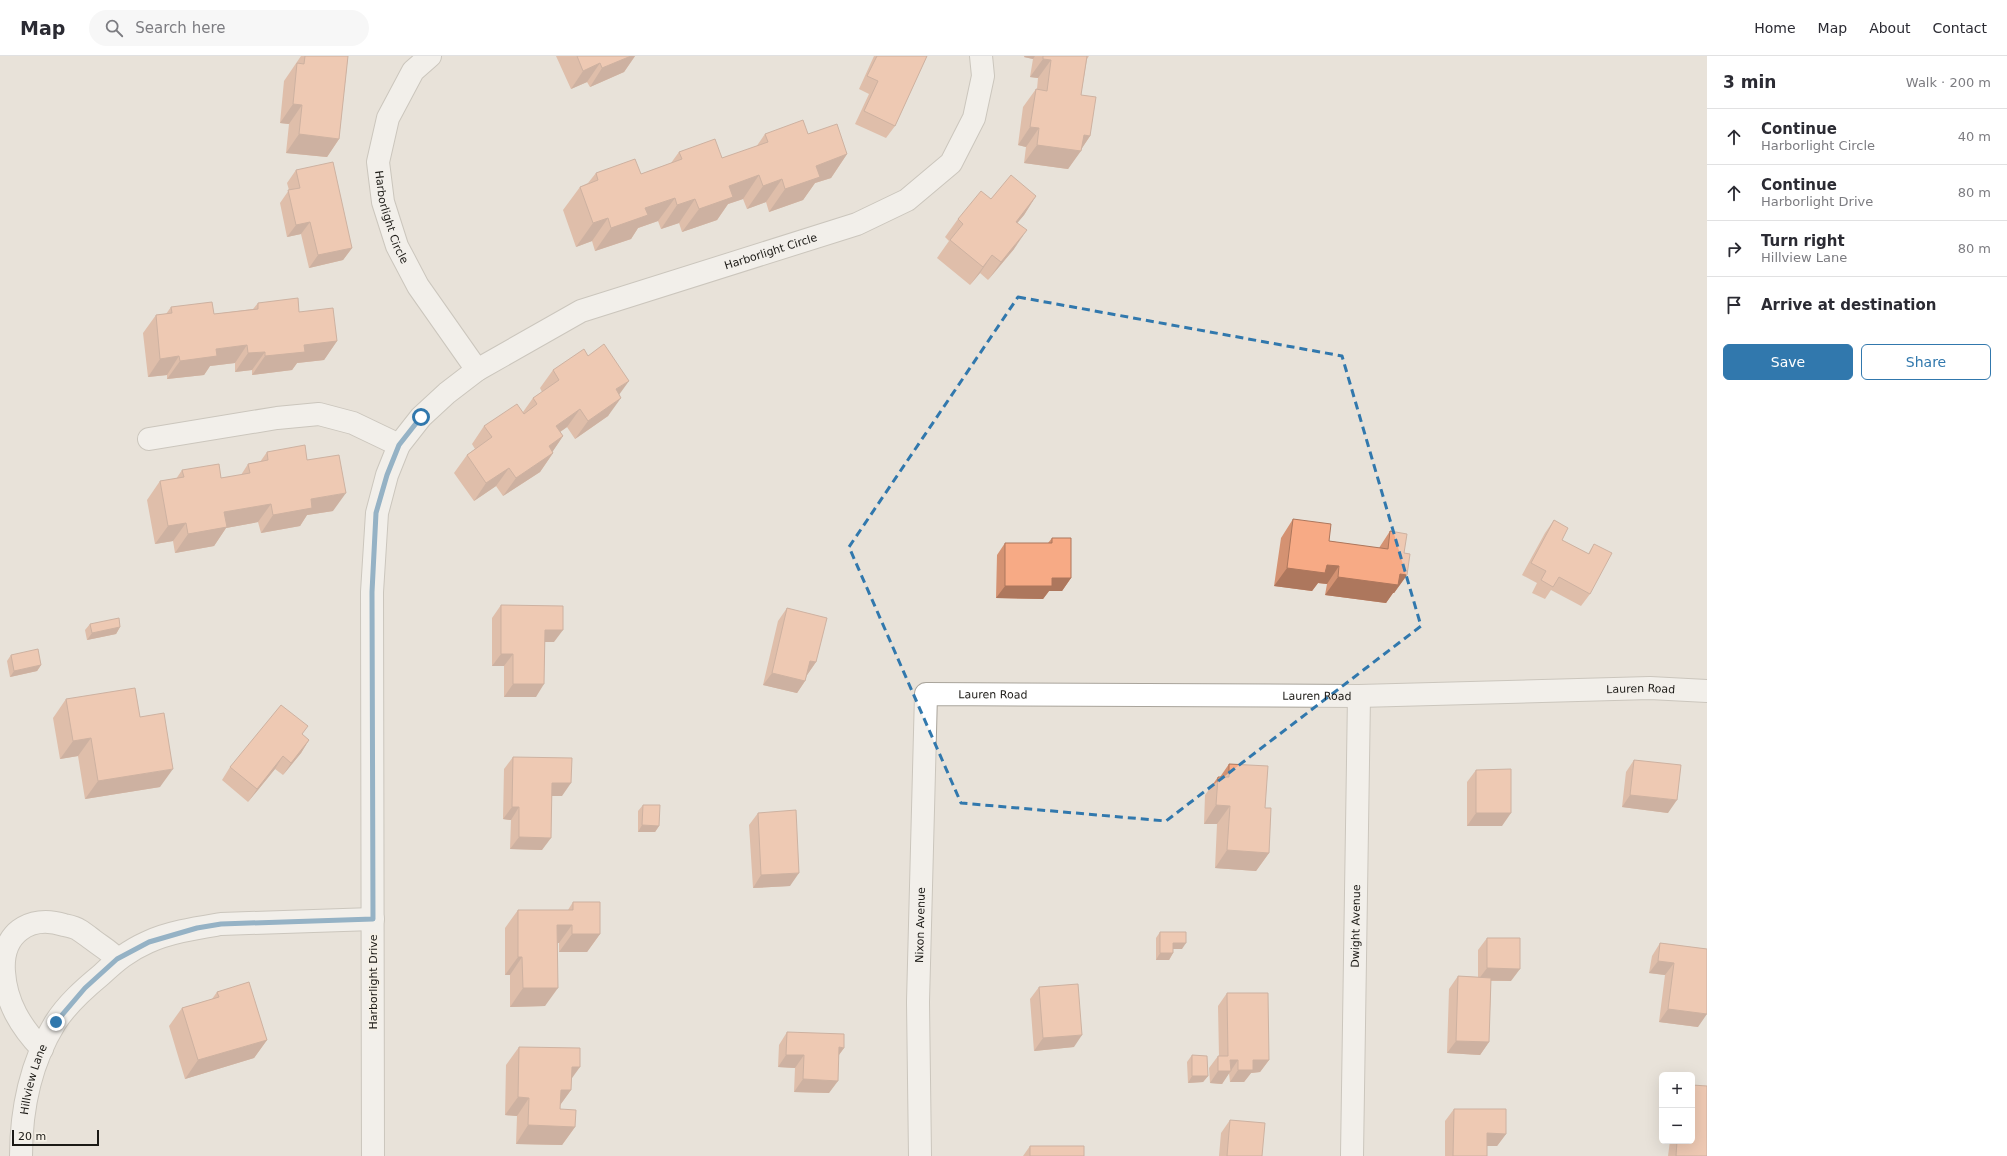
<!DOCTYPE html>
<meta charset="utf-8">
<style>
body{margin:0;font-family:"DejaVu Sans",sans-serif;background:#f7f7f7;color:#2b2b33}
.controls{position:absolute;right:12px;bottom:12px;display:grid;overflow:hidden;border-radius:6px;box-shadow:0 4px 16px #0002}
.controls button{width:36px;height:36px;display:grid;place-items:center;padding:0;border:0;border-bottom:1px solid #e1e1e2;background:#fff;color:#2b2b33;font:20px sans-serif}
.scale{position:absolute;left:12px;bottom:10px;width:87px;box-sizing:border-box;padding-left:4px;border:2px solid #1b1915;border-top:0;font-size:11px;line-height:14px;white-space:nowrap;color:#1b1915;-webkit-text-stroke:3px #f5f0e6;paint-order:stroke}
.stop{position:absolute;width:12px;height:12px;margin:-9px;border:3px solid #3178ad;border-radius:50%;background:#fff}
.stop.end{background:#3178ad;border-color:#fff;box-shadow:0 1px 4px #0008}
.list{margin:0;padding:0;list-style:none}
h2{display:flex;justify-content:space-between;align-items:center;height:52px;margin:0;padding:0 16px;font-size:17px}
h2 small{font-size:13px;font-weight:400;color:#7c7c81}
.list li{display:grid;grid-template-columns:26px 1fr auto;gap:12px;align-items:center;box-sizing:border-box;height:56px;padding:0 16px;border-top:1px solid #e1e1e2}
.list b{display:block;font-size:15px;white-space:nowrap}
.list p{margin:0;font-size:13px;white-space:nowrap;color:#7c7c81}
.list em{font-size:13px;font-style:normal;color:#7c7c81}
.actions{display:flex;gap:8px;padding:12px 16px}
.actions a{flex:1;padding:9px 0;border:1px solid #3178ad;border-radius:6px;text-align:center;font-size:14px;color:#3178ad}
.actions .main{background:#3178ad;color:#fff}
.icon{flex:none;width:22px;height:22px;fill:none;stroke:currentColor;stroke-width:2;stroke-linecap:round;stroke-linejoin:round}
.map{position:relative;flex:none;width:1707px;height:1100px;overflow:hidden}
header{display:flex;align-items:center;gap:24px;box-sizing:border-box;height:56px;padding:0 20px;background:#fff;border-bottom:1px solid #e1e1e2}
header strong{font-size:19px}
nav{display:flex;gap:22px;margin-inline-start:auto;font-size:14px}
.search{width:280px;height:36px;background:#f7f7f7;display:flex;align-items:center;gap:10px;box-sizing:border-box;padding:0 14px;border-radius:22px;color:#7c7c81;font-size:15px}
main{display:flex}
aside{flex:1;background:#fff}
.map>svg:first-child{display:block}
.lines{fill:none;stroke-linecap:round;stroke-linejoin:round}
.street-casing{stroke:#a9a49b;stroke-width:24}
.street{stroke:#fff;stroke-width:22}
.wall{fill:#d49272}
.shaded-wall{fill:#ad775d}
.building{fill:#f7aa85;stroke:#ad775d}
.route{stroke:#3178ad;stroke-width:5}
.marked{fill:none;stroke:#3178ad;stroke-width:3;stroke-dasharray:8 5;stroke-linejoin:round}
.labels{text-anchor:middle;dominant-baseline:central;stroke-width:3.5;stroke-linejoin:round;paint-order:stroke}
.street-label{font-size:11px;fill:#1b1915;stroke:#f5f0e6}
</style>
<header>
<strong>Map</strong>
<div class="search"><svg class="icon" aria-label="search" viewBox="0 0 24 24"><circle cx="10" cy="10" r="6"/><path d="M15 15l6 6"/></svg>Search here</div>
<nav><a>Home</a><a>Map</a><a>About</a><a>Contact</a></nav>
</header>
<main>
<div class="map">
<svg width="1707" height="1100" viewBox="0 0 1707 1100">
<rect width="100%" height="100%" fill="#e8e2d9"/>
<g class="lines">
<defs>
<g id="street">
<path id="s1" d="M 430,0 L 413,15 L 388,62 L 378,106 L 383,146 L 397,190 L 418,230 L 477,314"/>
<path d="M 149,383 L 277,362 L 319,358 L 353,367 L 399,389"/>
<path d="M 42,993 C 21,971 6,947 4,916 C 1,878 29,858 64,869 C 69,870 75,871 79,874 C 84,877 89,881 93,884 C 102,891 110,895 117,903"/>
<path id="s2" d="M 21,1100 C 21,1054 31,1006 55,967 C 67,948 84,933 101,919 C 117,904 128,895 148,886 C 170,876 197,872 221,868 L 373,863"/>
<path id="s3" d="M 373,1100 L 372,536 L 377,457 L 387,419 L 399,389 L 421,361 L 447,337 L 477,314 L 581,255 L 857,168 L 907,144 L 951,107 L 974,62 L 983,20 L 981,0"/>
<path id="s4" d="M 920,1100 L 918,946 L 926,638 L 1359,640 L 1650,632 L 1707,635"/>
<path id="s5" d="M 1352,1100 L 1359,640"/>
</g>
</defs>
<use href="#street" class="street-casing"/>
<use href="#street" class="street"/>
</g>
<path class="wall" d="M 301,0 L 348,0 L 339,83 L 327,101 L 286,97 L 289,68 L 280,67 L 284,25 Z
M 556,0 L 635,0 L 624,16 L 590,31 L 587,26 L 571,33 Z
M 874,0 L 927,0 L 895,70 L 886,82 L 855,68 L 869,38 L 859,33 Z
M 1024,0 L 1089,0 L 1087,3 L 1081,39 L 1090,80 L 1068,113 L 1024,107 L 1026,91 L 1018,89 L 1023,51 L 1036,33 L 1037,33 L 1038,22 L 1030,21 L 1033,3 L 1024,1 Z
M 765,78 L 808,78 L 847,98 L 831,122 L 815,127 L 803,144 L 769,156 L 766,146 L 747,153 L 743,143 L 728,148 L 717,164 L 682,176 L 679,167 L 661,173 L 658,165 L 638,172 L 631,183 L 595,195 L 592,185 L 576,191 L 563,154 L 580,131 L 588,127 L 596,117 L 641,118 L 671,107 L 679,96 L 722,102 L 756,91 Z
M 296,114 L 352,192 L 343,204 L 309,212 L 301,178 L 287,181 L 280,147 L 289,134 L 287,127 Z
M 1036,140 L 1024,159 L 1017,167 L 1014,193 L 988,224 L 980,217 L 970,229 L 937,202 L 949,185 L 945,181 L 958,163 L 991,143 Z
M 258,247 L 299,256 L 337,285 L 324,304 L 297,307 L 292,314 L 252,319 L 252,314 L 235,316 L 235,307 L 210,310 L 204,319 L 167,323 L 167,319 L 148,321 L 143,277 L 156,259 L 166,258 L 171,251 L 214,258 L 253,253 Z
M 588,300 L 619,339 L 608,360 L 575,383 L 567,371 L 560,376 L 563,380 L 552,396 L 553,397 L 540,416 L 503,440 L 496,430 L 474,445 L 454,417 L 467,399 L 475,393 L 472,388 L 484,370 L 523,356 L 533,342 L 542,336 L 540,332 L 553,314 Z
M 267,396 L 307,404 L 333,455 L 307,459 L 300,470 L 261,477 L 258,466 L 226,472 L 214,490 L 175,497 L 173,485 L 155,488 L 147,444 L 160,425 L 176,423 L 182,414 L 221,422 L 241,419 L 248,408 L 260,406 Z
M 1293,463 L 1329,485 L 1379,492 L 1390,475 L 1404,497 L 1407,519 L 1394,537 L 1393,537 L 1386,547 L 1325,539 L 1327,528 L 1318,527 L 1312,535 L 1274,530 L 1281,482 Z
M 1554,464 L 1562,484 L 1588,498 L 1594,488 L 1590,538 L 1581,550 L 1551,534 L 1545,543 L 1532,537 L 1537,527 L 1522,519 L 1545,477 Z
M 1052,482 L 1071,522 L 1062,535 L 1049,535 L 1043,543 L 996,542 L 997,499 L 1005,487 L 1048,487 Z
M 501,549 L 554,586 L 545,586 L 536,641 L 504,641 L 504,610 L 492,610 L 492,562 Z
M 787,552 L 816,606 L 807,619 L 805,625 L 797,637 L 763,629 L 778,565 Z
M 90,568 L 120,571 L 116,578 L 87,584 L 85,574 Z
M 11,599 L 41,609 L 37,615 L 10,621 L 7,605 Z
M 66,643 L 160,731 L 85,743 L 78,700 L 60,703 L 53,662 Z
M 302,679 L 309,684 L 301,697 L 283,719 L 275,713 L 248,746 L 222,724 L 230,711 Z
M 513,701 L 562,740 L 552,740 L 542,794 L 510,793 L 511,764 L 503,763 L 504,713 Z
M 1634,704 L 1668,757 L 1622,751 L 1626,716 Z
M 1229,708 L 1265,752 L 1269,797 L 1256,815 L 1215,812 L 1217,768 L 1204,768 L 1205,739 L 1218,721 L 1220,721 Z
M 1476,714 L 1502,770 L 1467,770 L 1467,726 Z
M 643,749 L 659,770 L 655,776 L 638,776 L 638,755 Z
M 758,757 L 790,830 L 753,832 L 749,769 Z
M 573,846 L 600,878 L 587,896 L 559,896 L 559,887 L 558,887 L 545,950 L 510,951 L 510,919 L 505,919 L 505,872 L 518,854 L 568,854 Z
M 1160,876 L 1182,893 L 1173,893 L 1173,897 L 1169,904 L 1156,904 L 1156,882 Z
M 1487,882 L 1511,925 L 1491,925 L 1489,986 L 1480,999 L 1447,997 L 1449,933 L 1458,920 L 1478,921 L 1478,894 Z
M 1660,887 L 1707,893 L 1698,971 L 1659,966 L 1665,919 L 1649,917 L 1652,900 Z
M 1039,931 L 1074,991 L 1034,995 L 1030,943 Z
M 217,936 L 267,984 L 254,1002 L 185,1023 L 169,970 L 182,952 L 212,943 Z
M 1227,937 L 1269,1004 L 1260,1016 L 1251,1017 L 1244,1026 L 1230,1026 L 1229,1017 L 1222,1028 L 1210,1027 L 1209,1012 L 1218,1000 L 1219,1000 L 1218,950 Z
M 787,976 L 844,992 L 839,999 L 829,1037 L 794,1036 L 795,1012 L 778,1011 L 779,989 Z
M 519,991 L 571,1023 L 571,1034 L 560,1049 L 560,1053 L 575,1071 L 562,1089 L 516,1088 L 517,1060 L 505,1059 L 506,1009 Z
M 1192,999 L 1208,1020 L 1203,1026 L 1188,1027 L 1187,1006 Z
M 1454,1053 L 1506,1078 L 1497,1090 L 1487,1090 L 1487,1100 L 1445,1100 L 1445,1065 Z
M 1230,1064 L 1262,1100 L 1219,1100 L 1221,1077 Z
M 1670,1085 L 1692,1085 L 1707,1100 L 1668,1100 Z
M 1030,1090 L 1084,1100 L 1023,1100 Z"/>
<path class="shaded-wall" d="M 631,0 L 635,0 L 624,16 L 590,31 L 602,12 Z
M 1025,0 L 1035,0 L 1033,3 L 1024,1 Z
M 1043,3 L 1051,4 L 1038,22 L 1030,21 Z
M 600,7 L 587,26 L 571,33 L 583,15 Z
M 293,48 L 302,49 L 289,68 L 280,67 Z
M 1030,71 L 1039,72 L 1026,91 L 1018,89 Z
M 299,78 L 339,83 L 327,101 L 286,97 Z
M 1084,79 L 1090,80 L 1080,95 L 1081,95 L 1068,113 L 1024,107 L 1037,89 Z
M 847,98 L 831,122 L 815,127 L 803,144 L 769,156 L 785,133 L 816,110 Z
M 759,119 L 743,143 L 728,148 L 717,164 L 682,176 L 699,153 L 729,130 Z
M 782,123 L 766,146 L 747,153 L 763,130 Z
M 1036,140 L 1024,159 L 1003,184 L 1016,166 Z
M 675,142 L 658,165 L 638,172 L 631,183 L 595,195 L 611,172 L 645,152 Z
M 695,143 L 679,167 L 661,173 L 677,149 Z
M 608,162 L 592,185 L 576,191 L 593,167 Z
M 310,166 L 301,178 L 287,181 L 296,169 Z
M 1027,174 L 1014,193 L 988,224 L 1001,206 Z
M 352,192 L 343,204 L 309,212 L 318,199 Z
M 992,199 L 980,217 L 970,229 L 983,211 Z
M 337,285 L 324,304 L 297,307 L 292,314 L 252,319 L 265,300 L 304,289 Z
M 247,289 L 235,307 L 210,310 L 204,319 L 167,323 L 180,305 L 216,293 Z
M 265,296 L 252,314 L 235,316 L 248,297 Z
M 179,300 L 167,319 L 148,321 L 160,303 Z
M 629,325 L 616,343 L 616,333 Z
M 621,342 L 608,360 L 575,383 L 588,365 Z
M 580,353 L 567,371 L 543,388 L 556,370 Z
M 563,380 L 551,398 L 549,390 Z
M 553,397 L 540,416 L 503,440 L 516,422 Z
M 509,412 L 496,430 L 474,445 L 486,427 Z
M 346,437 L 333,455 L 307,459 L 300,470 L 261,477 L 273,459 L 311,443 Z
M 271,448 L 258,466 L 226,472 L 214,490 L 175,497 L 188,478 L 224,456 Z
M 186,467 L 173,485 L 155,488 L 168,470 Z
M 1327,509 L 1339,510 L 1327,528 L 1318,527 L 1312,535 L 1274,530 L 1287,512 Z
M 1400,518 L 1407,519 L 1394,537 L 1393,537 L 1386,547 L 1325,539 L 1338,521 Z
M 1052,522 L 1071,522 L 1062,535 L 1049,535 L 1043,543 L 996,542 L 1005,530 Z
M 120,571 L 116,578 L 87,584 L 92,577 Z
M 545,574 L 563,574 L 554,586 L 536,586 Z
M 501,598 L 513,598 L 504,610 L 492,610 Z
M 810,605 L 816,606 L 807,619 L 801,617 Z
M 41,609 L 37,615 L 10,621 L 14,615 Z
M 772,617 L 805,625 L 797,637 L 763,629 Z
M 513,628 L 544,628 L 536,641 L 504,641 Z
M 91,682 L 78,700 L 60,703 L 73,685 Z
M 309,684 L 301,697 L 283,719 L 291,707 Z
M 283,700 L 275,713 L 248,746 L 257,733 Z
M 173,713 L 160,731 L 85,743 L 98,725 Z
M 552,727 L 571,727 L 562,740 L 544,740 Z
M 1630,739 L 1677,744 L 1668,757 L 1622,751 Z
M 1216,749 L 1230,750 L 1217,768 L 1204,768 Z
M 512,751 L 519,751 L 511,764 L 503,763 Z
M 1476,757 L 1511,757 L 1502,770 L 1467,770 Z
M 642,769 L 659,770 L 655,776 L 638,776 Z
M 519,781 L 551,782 L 542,794 L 510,793 Z
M 1227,794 L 1269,797 L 1256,815 L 1215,812 Z
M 799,817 L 790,830 L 753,832 L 761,819 Z
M 557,869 L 572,869 L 559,887 L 545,887 Z
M 572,878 L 600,878 L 587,896 L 559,896 Z
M 1173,887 L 1186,887 L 1182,893 L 1169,893 Z
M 1160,897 L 1173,897 L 1169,904 L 1156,904 Z
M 518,901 L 522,901 L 510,919 L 505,919 Z
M 1658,905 L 1674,907 L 1665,919 L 1649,917 Z
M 1487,912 L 1520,913 L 1511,925 L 1478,924 Z
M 523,932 L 558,932 L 545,950 L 510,951 Z
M 1668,953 L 1707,958 L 1698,971 L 1659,966 Z
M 1082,979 L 1074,991 L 1034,995 L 1043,982 Z
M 267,984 L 254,1002 L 185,1023 L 198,1004 Z
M 1456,985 L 1489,986 L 1480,999 L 1447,997 Z
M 839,991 L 844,992 L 835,1004 Z
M 786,999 L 804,999 L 795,1012 L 778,1011 Z
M 1230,1004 L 1238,1004 L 1222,1028 L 1210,1027 L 1218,1015 Z
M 1253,1004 L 1269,1004 L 1260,1016 L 1251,1017 L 1244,1026 L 1230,1026 L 1238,1014 Z
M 572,1011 L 580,1011 L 567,1029 Z
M 1192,1020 L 1208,1020 L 1203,1026 L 1188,1027 Z
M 803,1023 L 838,1025 L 829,1037 L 794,1036 Z
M 561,1034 L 571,1034 L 558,1052 Z
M 518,1041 L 529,1042 L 517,1060 L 505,1059 Z
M 528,1069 L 575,1071 L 562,1089 L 516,1088 Z
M 1487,1077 L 1506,1078 L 1497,1090 L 1478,1090 Z"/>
<path class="building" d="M 305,0 L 348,0 L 339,83 L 299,78 L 302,49 L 293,48 L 297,7 L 304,8 Z
M 577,0 L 631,0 L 602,12 L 600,7 L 583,15 Z
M 877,0 L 927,0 L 895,70 L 864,55 L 878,25 L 867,20 Z
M 1043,0 L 1087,0 L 1081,39 L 1096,41 L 1090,80 L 1084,79 L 1081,95 L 1037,89 L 1039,72 L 1030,71 L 1036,33 L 1047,35 L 1051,4 L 1043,3 Z
M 803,64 L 808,78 L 837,68 L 847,98 L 816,110 L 820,121 L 785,133 L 782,123 L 763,130 L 759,119 L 729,130 L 733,141 L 699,153 L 695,143 L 677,149 L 675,142 L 645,152 L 648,159 L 611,172 L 608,162 L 593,167 L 580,131 L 598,124 L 596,117 L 635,103 L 641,118 L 682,103 L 679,96 L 715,83 L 722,102 L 768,86 L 765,78 Z
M 333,106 L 352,192 L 318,199 L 310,166 L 296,169 L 288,134 L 300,132 L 296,114 Z
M 1011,119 L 1036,140 L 1016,166 L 1027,174 L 1001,206 L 992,199 L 983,211 L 950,184 L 963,168 L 958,163 L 981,135 L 991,143 Z
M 298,242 L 299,256 L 333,252 L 337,285 L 304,289 L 305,296 L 265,300 L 265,296 L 248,297 L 247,289 L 216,293 L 217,300 L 180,305 L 179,300 L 160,303 L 156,259 L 172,257 L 171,251 L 212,246 L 214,258 L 258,253 L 258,247 Z
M 604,288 L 629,325 L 616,333 L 621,342 L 588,365 L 580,353 L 556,370 L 563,380 L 549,390 L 553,397 L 516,422 L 509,412 L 486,427 L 467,399 L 492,381 L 484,370 L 517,348 L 524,358 L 537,348 L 533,342 L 559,324 L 553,314 L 584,293 L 588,300 Z
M 305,389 L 307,404 L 339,399 L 346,437 L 311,443 L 312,452 L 273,459 L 271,448 L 224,456 L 227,471 L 188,478 L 186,467 L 168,470 L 160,425 L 184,421 L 182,414 L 219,408 L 221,422 L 250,417 L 248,408 L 268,404 L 267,396 Z
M 1293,463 L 1331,468 L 1329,485 L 1388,493 L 1390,475 L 1407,478 L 1404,497 L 1410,498 L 1407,519 L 1400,518 L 1398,529 L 1338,521 L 1339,510 L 1327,509 L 1325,517 L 1287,512 Z
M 1554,464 L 1568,472 L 1562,484 L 1589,498 L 1594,488 L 1612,497 L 1590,538 L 1559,521 L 1553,531 L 1541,524 L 1546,515 L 1531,507 Z
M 1052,482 L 1071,482 L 1071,522 L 1052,522 L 1052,530 L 1005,530 L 1005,487 L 1052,487 Z
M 501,549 L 563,550 L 563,574 L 545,574 L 544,628 L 513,628 L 513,598 L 501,598 Z
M 787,552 L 827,562 L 816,606 L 810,605 L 805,625 L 772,617 Z
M 119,562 L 120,571 L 92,577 L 90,568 Z
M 38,593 L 41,609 L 14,615 L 11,599 Z
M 135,632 L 140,661 L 164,657 L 173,713 L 98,725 L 91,682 L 73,685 L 66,643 Z
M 281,649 L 308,670 L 302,678 L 309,684 L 291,707 L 283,700 L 257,733 L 230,711 Z
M 513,701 L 572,702 L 571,727 L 552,727 L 551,782 L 519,781 L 519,751 L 512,751 Z
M 1634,704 L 1681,709 L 1677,744 L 1630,739 Z
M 1229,708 L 1268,710 L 1265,752 L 1271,752 L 1269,797 L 1227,794 L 1230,750 L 1216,749 L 1218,721 L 1229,721 Z
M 1511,713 L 1511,757 L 1476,757 L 1476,714 Z
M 643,749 L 660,749 L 659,770 L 642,769 Z
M 796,754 L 799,817 L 761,819 L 758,757 Z
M 573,846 L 600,846 L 600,878 L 572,878 L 572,869 L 557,869 L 558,932 L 523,932 L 522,901 L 518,901 L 518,854 L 573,854 Z
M 1160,876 L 1186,876 L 1186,887 L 1173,887 L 1173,897 L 1160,897 Z
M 1487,882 L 1520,882 L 1520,913 L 1487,912 Z
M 1660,887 L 1707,893 L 1707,958 L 1668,953 L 1674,907 L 1658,905 Z
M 1458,920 L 1491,922 L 1489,986 L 1456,985 Z
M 249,926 L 267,984 L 198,1004 L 182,952 L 219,941 L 217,936 Z
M 1078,928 L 1082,979 L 1043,982 L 1039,931 Z
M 1227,937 L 1268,937 L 1269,1004 L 1253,1004 L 1253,1014 L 1238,1014 L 1238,1004 L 1230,1004 L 1231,1015 L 1218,1015 L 1218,1000 L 1228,1000 Z
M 787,976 L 844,978 L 844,992 L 839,991 L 838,1025 L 803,1023 L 804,999 L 786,999 Z
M 519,991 L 580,992 L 580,1011 L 572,1011 L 571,1034 L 561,1034 L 560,1053 L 576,1054 L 575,1071 L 528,1069 L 529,1042 L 518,1041 Z
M 1192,999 L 1207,1000 L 1208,1020 L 1192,1020 Z
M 1692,1029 L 1707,1030 L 1707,1100 L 1676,1100 L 1677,1085 L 1692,1085 Z
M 1454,1053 L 1506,1053 L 1506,1078 L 1487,1077 L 1487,1100 L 1453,1100 Z
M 1230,1064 L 1265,1067 L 1262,1100 L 1227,1100 Z
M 1030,1090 L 1084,1090 L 1084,1100 L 1030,1100 Z"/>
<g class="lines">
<path class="route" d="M 56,966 L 85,932 L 117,903 L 149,886 L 197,872 L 221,868 L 373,863 L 372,536 L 376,457 L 387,419 L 399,389 L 421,361"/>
</g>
<path d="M0 0H1707V1100H0ZM 1018,241 L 1342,300 L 1421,570 L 1166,765 L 961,747 L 849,491 Z" fill="#e8e2d9" fill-opacity=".55" fill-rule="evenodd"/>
<path class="marked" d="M 1018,241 L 1342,300 L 1421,570 L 1166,765 L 961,747 L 849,491 Z"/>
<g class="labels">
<g class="street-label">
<text stroke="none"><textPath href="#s1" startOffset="178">Harborlight Circle</textPath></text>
<text stroke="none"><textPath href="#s3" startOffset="1142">Harborlight Circle</textPath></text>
<text stroke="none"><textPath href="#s4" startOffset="1177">Lauren Road</textPath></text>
<text stroke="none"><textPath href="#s4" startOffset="529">Lauren Road</textPath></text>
<text stroke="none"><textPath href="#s4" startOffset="853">Lauren Road</textPath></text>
<text stroke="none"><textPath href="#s4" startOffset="231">Nixon Avenue</textPath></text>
<text stroke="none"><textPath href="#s5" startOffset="230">Dwight Avenue</textPath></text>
<text transform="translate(373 926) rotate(-90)">Harborlight Drive</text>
<text stroke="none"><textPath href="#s2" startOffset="78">Hillview Lane</textPath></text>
</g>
</g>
</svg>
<div class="controls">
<button>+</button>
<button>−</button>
</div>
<div class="scale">20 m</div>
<div class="stop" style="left:421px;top:361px"></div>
<div class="stop end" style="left:56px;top:966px"></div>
</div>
<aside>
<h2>3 min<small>Walk · 200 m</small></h2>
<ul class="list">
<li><svg class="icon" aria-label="ahead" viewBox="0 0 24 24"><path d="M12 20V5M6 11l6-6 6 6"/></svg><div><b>Continue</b><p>Harborlight Circle</p></div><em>40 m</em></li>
<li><svg class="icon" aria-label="ahead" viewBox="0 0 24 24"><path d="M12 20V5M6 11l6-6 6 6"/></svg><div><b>Continue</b><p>Harborlight Drive</p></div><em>80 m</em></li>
<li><svg class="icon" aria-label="right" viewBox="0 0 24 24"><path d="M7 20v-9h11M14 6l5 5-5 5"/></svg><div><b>Turn right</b><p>Hillview Lane</p></div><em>80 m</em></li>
<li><svg class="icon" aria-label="arrive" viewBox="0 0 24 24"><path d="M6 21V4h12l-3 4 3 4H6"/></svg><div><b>Arrive at destination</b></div></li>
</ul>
<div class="actions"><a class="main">Save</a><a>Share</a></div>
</aside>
</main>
